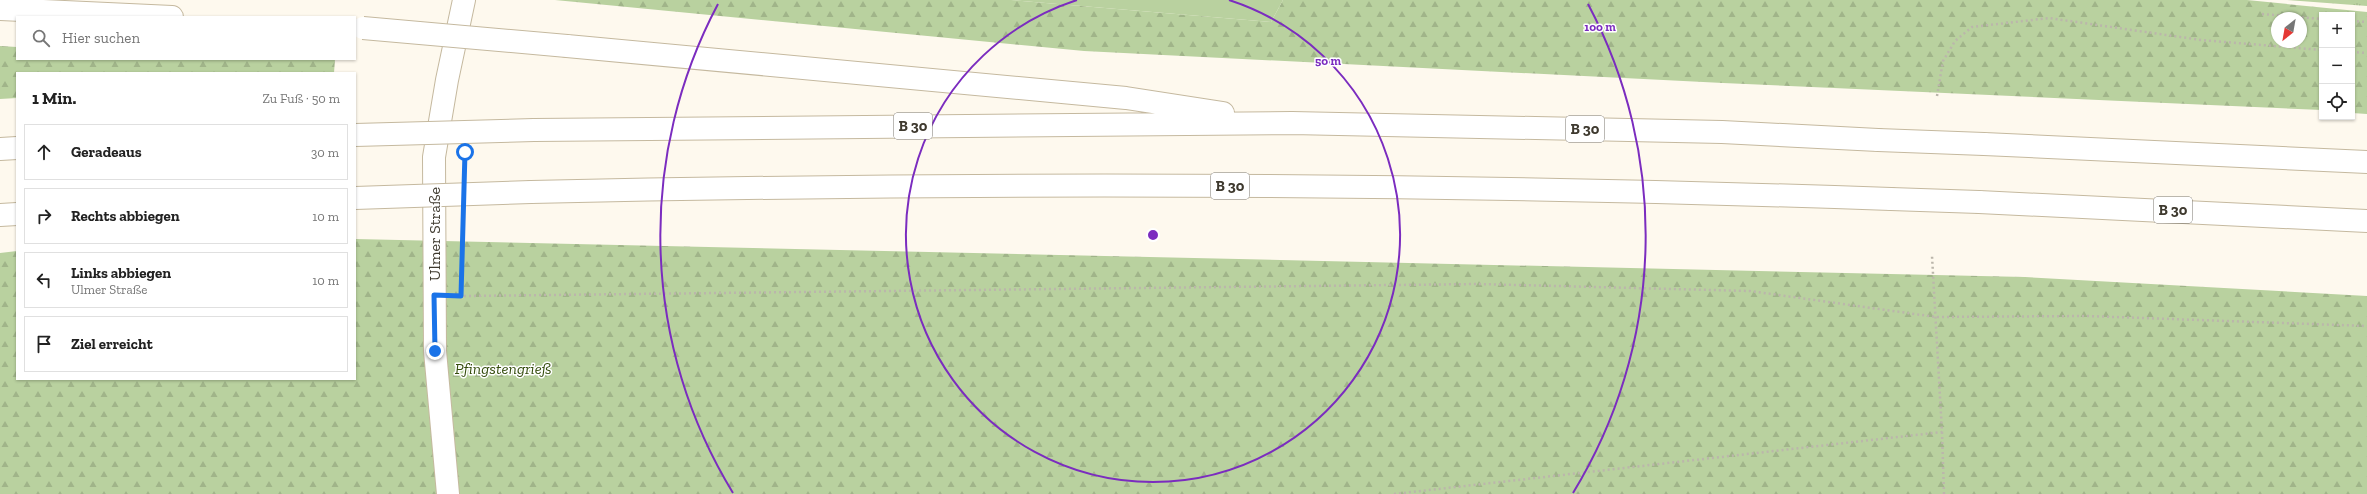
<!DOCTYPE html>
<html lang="de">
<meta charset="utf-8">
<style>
body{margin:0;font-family:"Zilla Slab",serif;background:#f6f6f6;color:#222}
.controls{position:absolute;right:12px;top:12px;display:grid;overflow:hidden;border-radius:0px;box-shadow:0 1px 3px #0004}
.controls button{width:36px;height:36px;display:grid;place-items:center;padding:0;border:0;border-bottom:1px solid #e0e0e0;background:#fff;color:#222;font:20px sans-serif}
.compass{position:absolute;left:2271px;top:12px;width:36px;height:36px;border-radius:50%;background:#fff;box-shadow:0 1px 3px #0004;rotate:211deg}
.stop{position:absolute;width:12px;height:12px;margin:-9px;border:3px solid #1a73e8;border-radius:50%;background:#fff}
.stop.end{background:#1a73e8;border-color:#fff;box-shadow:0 1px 4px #0008}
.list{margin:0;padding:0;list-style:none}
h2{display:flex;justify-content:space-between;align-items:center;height:52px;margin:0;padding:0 16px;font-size:17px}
h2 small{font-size:13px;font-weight:400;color:#767676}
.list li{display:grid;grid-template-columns:26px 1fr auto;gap:12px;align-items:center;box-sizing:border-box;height:56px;margin:0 8px 8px;padding:0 8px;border:1px solid #e0e0e0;border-radius:0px}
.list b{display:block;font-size:15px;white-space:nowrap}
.list p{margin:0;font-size:13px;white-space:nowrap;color:#767676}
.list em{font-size:13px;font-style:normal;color:#767676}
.icon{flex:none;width:22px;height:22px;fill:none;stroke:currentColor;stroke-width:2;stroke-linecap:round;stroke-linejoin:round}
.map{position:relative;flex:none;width:2367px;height:494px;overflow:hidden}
.search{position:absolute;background:#fff;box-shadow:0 1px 3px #0004;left:16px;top:16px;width:340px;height:44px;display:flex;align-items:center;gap:10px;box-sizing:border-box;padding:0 14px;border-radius:0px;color:#767676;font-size:15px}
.panel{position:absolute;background:#fff;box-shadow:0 1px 3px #0004;left:16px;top:72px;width:340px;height:308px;border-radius:0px}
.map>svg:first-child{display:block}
.grass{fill:url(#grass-tufts)}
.forest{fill:url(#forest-firs);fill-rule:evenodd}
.garden{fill:#b9d19f}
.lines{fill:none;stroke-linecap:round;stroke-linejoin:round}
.secondary-casing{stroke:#c5b99f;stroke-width:24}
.highway-casing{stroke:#c5b99f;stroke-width:24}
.path{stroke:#bbb6ab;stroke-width:2.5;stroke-dasharray:2 3;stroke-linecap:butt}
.secondary{stroke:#fff;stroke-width:22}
.highway{stroke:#fff;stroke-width:22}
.highway-bridge-casing{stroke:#c5b99f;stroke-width:24;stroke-linecap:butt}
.highway-bridge{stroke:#fff;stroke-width:22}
.route{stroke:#1a73e8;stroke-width:5}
.ring{fill:none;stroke:#7b2cbf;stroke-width:2}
.labels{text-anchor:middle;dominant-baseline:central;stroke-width:3;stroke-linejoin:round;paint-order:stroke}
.shield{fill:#fff;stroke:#78746d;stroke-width:1}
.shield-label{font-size:15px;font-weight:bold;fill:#3e392e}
.street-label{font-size:16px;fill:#3e392e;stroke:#fff}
.park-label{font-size:16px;font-style:italic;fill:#344c0c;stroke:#fff}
.centre{fill:#7b2cbf;stroke:#fff;stroke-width:2}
.ring-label{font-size:12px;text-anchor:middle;font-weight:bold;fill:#7b2cbf;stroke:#fff;stroke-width:3;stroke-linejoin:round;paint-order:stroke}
</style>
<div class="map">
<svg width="2367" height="494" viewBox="0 0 2367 494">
<defs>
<pattern id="grass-tufts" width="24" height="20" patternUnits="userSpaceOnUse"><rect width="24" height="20" fill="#b9d19f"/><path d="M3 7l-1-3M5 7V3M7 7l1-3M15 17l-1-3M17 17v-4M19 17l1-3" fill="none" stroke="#a0b489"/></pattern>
<pattern id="forest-firs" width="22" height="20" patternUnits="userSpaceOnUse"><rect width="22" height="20" fill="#b9d19f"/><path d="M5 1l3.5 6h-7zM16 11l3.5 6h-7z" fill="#a0b489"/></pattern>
</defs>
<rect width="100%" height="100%" fill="#fef9ee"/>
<path class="grass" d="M 2287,0 L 2367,0 L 2367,6 Z"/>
<path class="forest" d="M 555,0 L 1011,0 L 1271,22 L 1283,0 L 2247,0 L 2367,12 L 2367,114 L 2352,113 L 2352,15 L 2322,15 L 2322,110 L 1723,83 L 1084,51 ZM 2277,18 L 2301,18 L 2301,42 L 2277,42 Z
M 0,46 L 17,47 L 17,59 L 335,59 L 334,73 L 17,73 L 17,98 L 0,99 Z
M 355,239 L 2025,277 L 2367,296 L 2367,494 L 0,494 L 0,253 L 17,251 L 17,379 L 355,379 Z"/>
<path class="garden" d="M 1011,0 L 1283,0 L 1271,22 Z"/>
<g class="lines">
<defs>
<path id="secondary" d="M 448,494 L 435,351 L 434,157 L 447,80 L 464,0"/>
<path id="highway" d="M 0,9 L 172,17
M 567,46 L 1126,98 L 1223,113
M 534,130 L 1292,123 L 1722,132 L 1878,140
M 1984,144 L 2367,162
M 0,149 L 17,148
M 531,192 C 984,182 1438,183 1891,199
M 1979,202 L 2367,221
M 0,215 L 17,214"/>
</defs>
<use href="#secondary" class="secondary-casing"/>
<use href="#highway" class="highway-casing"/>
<path class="path" d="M 2262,14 L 2322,19
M 2352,21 L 2367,22
M 2352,52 L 2367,53
M 1937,96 L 1943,61 L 1955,41 L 1972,27 L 2049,18 L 2201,40 L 2322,50
M 464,296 L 1479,284 L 1750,291 L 1936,317 L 2087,316 L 2367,326
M 1942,432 L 1944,494
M 1394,494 L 1942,432 L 1932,256"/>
<use href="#secondary" class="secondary"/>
<use href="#highway" class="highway"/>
<defs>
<path id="highway-bridge" d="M 363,28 L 567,46
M 355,135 L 534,130
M 1878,140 L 1984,144
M 355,198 L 531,192
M 1891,199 L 1979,202"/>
</defs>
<use href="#highway-bridge" class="highway-bridge-casing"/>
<use href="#highway-bridge" class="highway-bridge"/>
</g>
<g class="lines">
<path class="route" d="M 435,351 L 434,295 L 461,296 L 465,152"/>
</g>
<g class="ring">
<path d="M1229 0A247 247 0 1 1 1077 0"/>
<path d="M733 493A493 493 0 0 1 718 4M1588 4A493 493 0 0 1 1573 493"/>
</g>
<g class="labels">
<g class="shield">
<rect x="894" y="113" width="38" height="26" rx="3"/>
<rect x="1566" y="116" width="38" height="26" rx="3"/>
<rect x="1211" y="173" width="38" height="26" rx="3"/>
<rect x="2154" y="197" width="38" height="26" rx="3"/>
</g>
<g class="shield-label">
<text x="913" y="126">B 30</text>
<text x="1585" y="129">B 30</text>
<text x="1230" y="186">B 30</text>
<text x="2173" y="210">B 30</text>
</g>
<g class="street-label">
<text transform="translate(434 234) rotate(-90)">Ulmer Straße</text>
</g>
<g class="park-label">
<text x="503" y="368">Pfingstengrieß</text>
</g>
</g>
<circle cx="1153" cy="235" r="6" class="centre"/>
<g class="ring-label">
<text x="1600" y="31">100 m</text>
<text x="1328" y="65">50 m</text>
</g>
</svg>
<div class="controls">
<button>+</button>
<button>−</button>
<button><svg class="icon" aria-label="locate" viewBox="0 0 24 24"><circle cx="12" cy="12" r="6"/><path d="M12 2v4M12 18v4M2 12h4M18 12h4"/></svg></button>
</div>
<svg class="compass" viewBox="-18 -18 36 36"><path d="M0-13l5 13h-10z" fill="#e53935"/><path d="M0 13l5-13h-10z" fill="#767676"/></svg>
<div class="stop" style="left:465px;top:152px"></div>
<div class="stop end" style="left:435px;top:351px"></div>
<div class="search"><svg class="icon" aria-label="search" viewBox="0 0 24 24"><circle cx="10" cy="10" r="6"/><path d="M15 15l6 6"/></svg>Hier suchen</div>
<section class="panel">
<h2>1 Min.<small>Zu Fuß · 50 m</small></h2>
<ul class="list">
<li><svg class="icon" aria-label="ahead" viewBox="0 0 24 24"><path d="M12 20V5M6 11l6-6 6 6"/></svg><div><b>Geradeaus</b></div><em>30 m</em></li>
<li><svg class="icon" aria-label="right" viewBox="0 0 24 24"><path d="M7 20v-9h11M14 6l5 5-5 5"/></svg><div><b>Rechts abbiegen</b></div><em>10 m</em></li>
<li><svg class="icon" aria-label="left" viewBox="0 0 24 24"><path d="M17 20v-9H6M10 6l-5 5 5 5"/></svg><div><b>Links abbiegen</b><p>Ulmer Straße</p></div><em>10 m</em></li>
<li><svg class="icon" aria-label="arrive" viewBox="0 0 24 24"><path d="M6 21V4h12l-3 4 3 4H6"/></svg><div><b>Ziel erreicht</b></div></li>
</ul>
</section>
</div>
